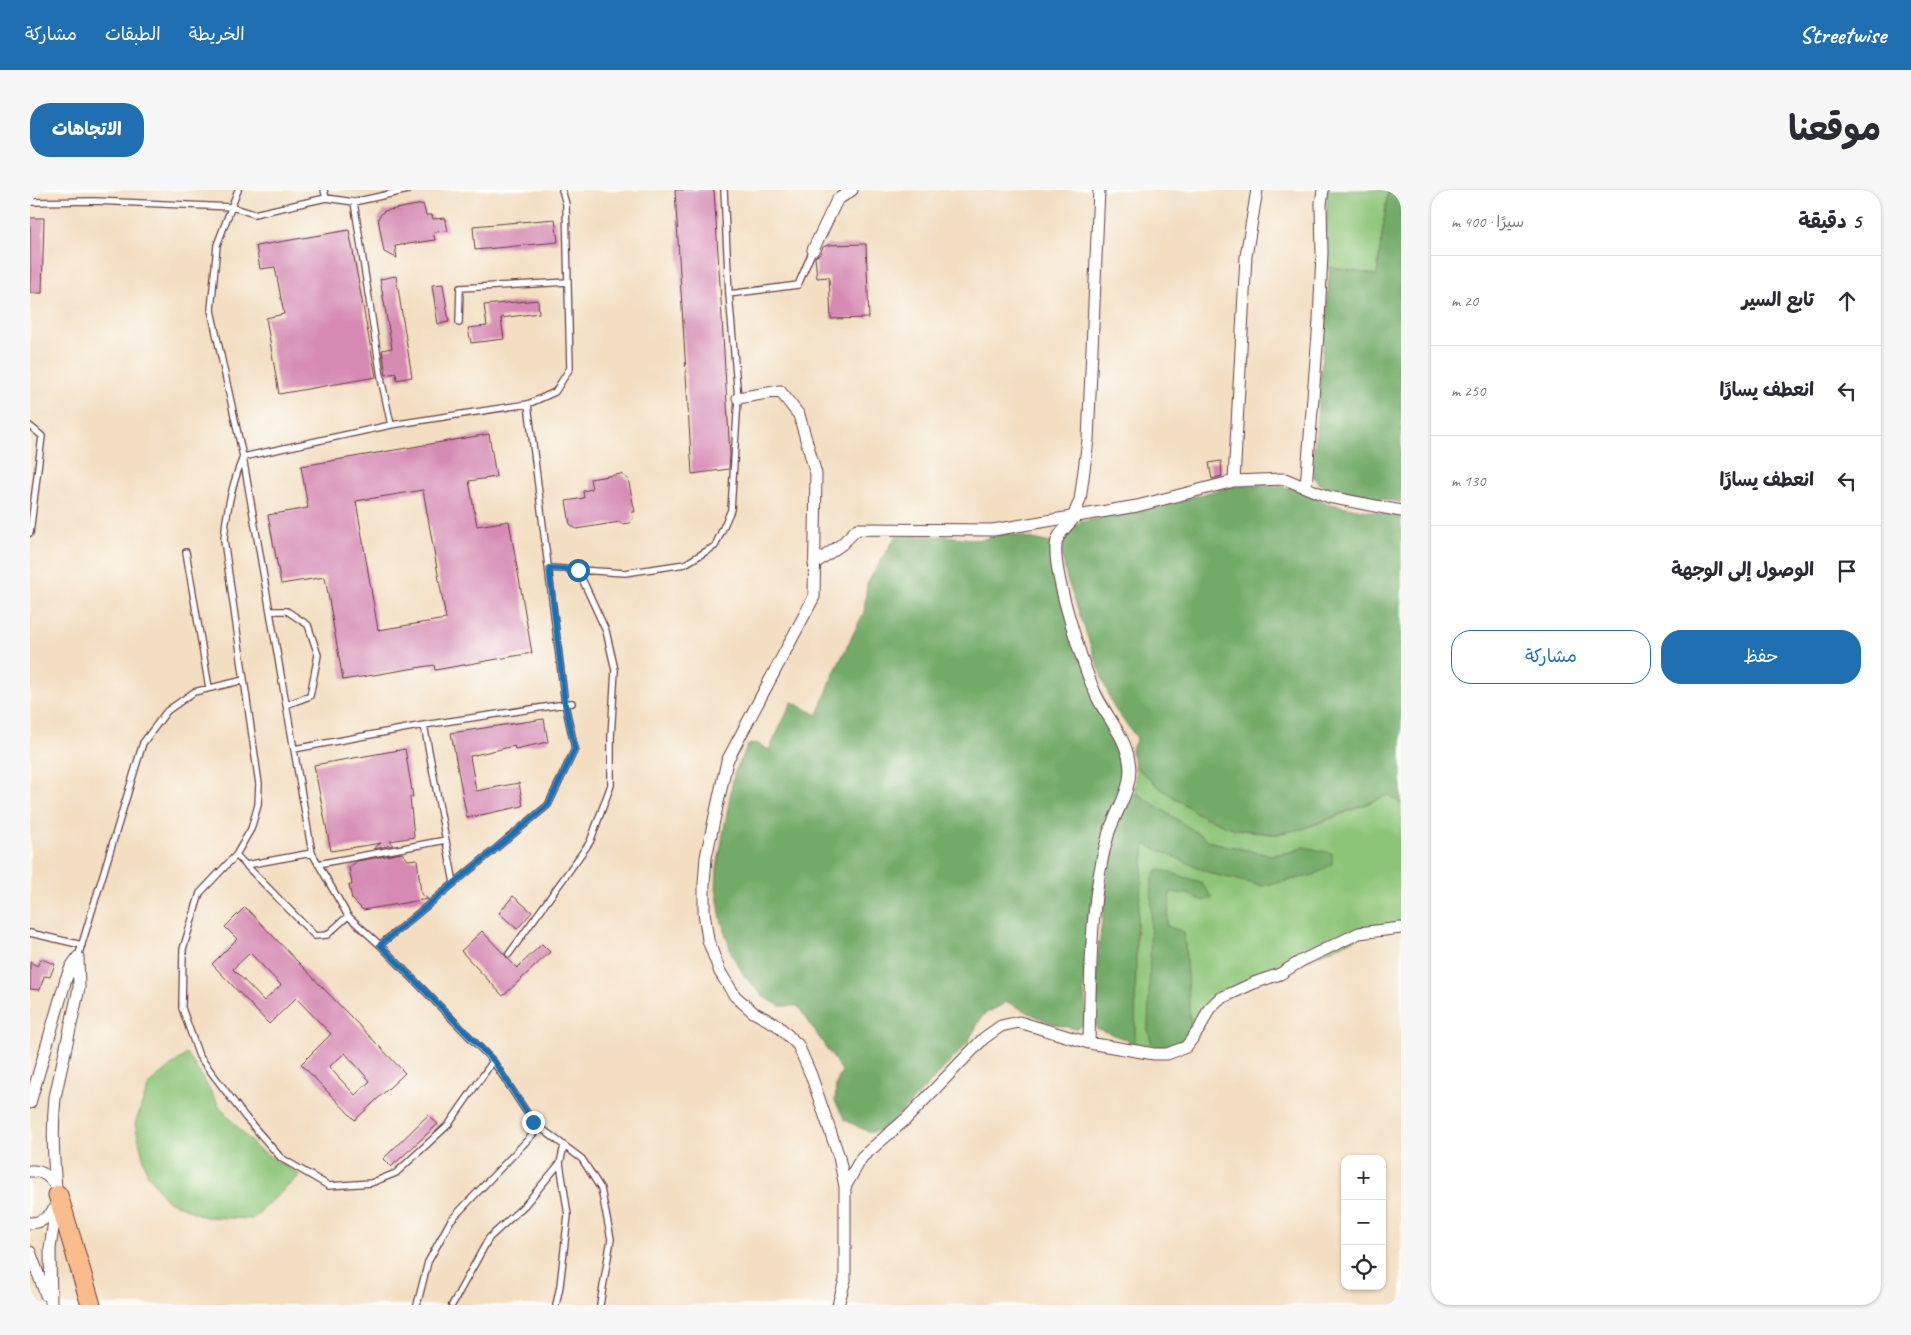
<!DOCTYPE html>
<html lang="ar">
<meta charset="utf-8">
<style>
body{margin:0;font-family:Caveat,"Playpen Sans Arabic",sans-serif;background:#f7f7f7;color:#2b2b33;direction:rtl}
.controls{position:absolute;right:15px;bottom:15px;display:grid;overflow:hidden;border-radius:10px;box-shadow:0 1px 4px #0004}
.controls button{width:45px;height:45px;display:grid;place-items:center;padding:0;border:0;border-bottom:1px solid #e1e1e2;background:#fff;color:#2b2b33;font:25px sans-serif}
.stop{position:absolute;width:15px;height:15px;margin:-11px;border:4px solid #1f6fb2;border-radius:50%;background:#fff}
.stop.end{background:#1f6fb2;border-color:#fff;box-shadow:0 1px 5px #0008}
.list{margin:0;padding:0;list-style:none}
h2{display:flex;justify-content:space-between;align-items:center;height:65px;margin:0;padding:0 20px;font-size:21px}
h2 small{font-size:16px;font-weight:400;color:#7c7c81}
.list li{display:grid;grid-template-columns:32px 1fr auto;gap:15px;align-items:center;box-sizing:border-box;height:90px;padding:0 20px;border-top:1px solid #e1e1e2}
.list b{display:block;font-size:19px;white-space:nowrap}
.list em{font-size:16px;font-style:normal;color:#7c7c81}
.actions{display:flex;gap:10px;padding:15px 20px}
.actions a{flex:1;padding:11px 0;border:1px solid #1f6fb2;border-radius:20px;text-align:center;font-size:18px;color:#1f6fb2}
.actions .main{background:#1f6fb2;color:#fff}
.icon{flex:none;width:28px;height:28px;fill:none;stroke:currentColor;stroke-width:2;stroke-linecap:round;stroke-linejoin:round}
.map{position:relative;flex:none;width:1371px;height:1115px;overflow:hidden;direction:ltr;border-radius:20px}
header{display:flex;align-items:center;gap:30px;box-sizing:border-box;height:70px;padding:0 25px;background:#1f6fb2;color:#fff}
header strong{font-size:24px}
nav{display:flex;gap:28px;margin-inline-start:auto;font-size:18px}
.intro{display:flex;align-items:center;justify-content:space-between;box-sizing:border-box;height:120px;padding:0 30px}
h1{margin:0;font-size:35px}
.button{padding:12px 22px;border-radius:20px;background:#1f6fb2;color:#fff;font-size:18px;font-weight:700}
main{display:flex;gap:30px;padding:0 30px}
aside{flex:1;background:#fff;border-radius:20px;box-shadow:0 1px 4px #0004}
.map>svg:first-child{display:block}
.green{fill:#8dc578;stroke:#6c7252}
.forest{fill:#72aa68;stroke:#5e644a}
.building{fill:#d589b3;fill-rule:evenodd}
.lines{fill:none;stroke-linecap:round;stroke-linejoin:round}
.service-casing{stroke:#633c42;stroke-width:8}
.minor-casing{stroke:#633c42;stroke-width:13}
.trunk-casing{stroke:#633c42;stroke-width:21}
.service{stroke:#fff;stroke-width:5.5}
.minor{stroke:#fff;stroke-width:11}
.trunk{stroke:#fabc8b;stroke-width:19}
.route{stroke:#1f6fb2;stroke-width:6}
</style>
<header>
<strong>Streetwise</strong>
<nav><a>الخريطة</a><a>الطبقات</a><a>مشاركة</a></nav>
</header>
<div class="intro"><h1>موقعنا</h1><a class="button">الاتجاهات</a></div>
<main>
<aside>
<h2>5 دقيقة<small>سيرًا · 400 m</small></h2>
<ul class="list">
<li><svg class="icon" aria-label="ahead" viewBox="0 0 24 24"><path d="M12 20V5M6 11l6-6 6 6"/></svg><div><b>تابع السير</b></div><em>20 m</em></li>
<li><svg class="icon" aria-label="left" viewBox="0 0 24 24"><path d="M17 20v-9H6M10 6l-5 5 5 5"/></svg><div><b>انعطف يسارًا</b></div><em>250 m</em></li>
<li><svg class="icon" aria-label="left" viewBox="0 0 24 24"><path d="M17 20v-9H6M10 6l-5 5 5 5"/></svg><div><b>انعطف يسارًا</b></div><em>130 m</em></li>
<li><svg class="icon" aria-label="arrive" viewBox="0 0 24 24"><path d="M6 21V4h12l-3 4 3 4H6"/></svg><div><b>الوصول إلى الوجهة</b></div></li>
</ul>
<div class="actions"><a class="main">حفظ</a><a>مشاركة</a></div>
</aside>
<div class="map">
<svg width="1371" height="1115" viewBox="0 0 1371 1115">
<rect width="100%" height="100%" fill="#fdfcf7"/>
<filter id="ink" filterUnits="userSpaceOnUse"><feTurbulence type="fractalNoise" baseFrequency=".02" numOctaves="2"/><feDisplacementMap in="SourceGraphic" scale="10" xChannelSelector="R" yChannelSelector="G"/><feConvolveMatrix kernelMatrix="1 2 1 2 8 2 1 2 1" color-interpolation-filters="sRGB"/></filter>
<filter id="wash" filterUnits="userSpaceOnUse"><feTurbulence type="fractalNoise" baseFrequency=".0096" numOctaves="4" result="noise"/><feDisplacementMap in="SourceGraphic" scale="20" xChannelSelector="R" yChannelSelector="G"/><feGaussianBlur stdDeviation="1.12" result="paint"/><feColorMatrix in="noise" values="0 0 0 0 0 0 0 0 0 0 0 0 0 0 0 0 0 1.4 0 .05"/><feComposite in="paint" operator="in"/></filter>
<g filter="url(#wash)">
<rect width="100%" height="100%" fill="#f3dec1"/>
<path class="green" d="M 1297,0 L 1358,0 L 1347,85 L 1296,77 Z
M 1106,577 C 1142,607 1177,636 1224,642 C 1232,643 1240,645 1247,644 C 1286,638 1323,619 1359,605 L 1371,614 L 1371,735 L 1352,737 L 1245,784 L 1197,801 L 1161,845 L 1154,742 L 1137,736 L 1140,702 L 1158,704 L 1174,711 L 1128,679 L 1118,839 L 1122,855 L 1105,853 L 1106,744 L 1115,654 L 1183,684 L 1232,696 L 1284,685 L 1302,673 L 1274,657 L 1262,662 L 1239,665 L 1181,652 L 1105,602 Z
M 157,863 L 192,920 L 228,959 L 270,985 L 222,1029 L 175,1027 L 136,1010 L 117,983 L 105,934 L 119,894 Z"/>
<path class="forest" d="M 1358,0 L 1371,0 L 1371,312 L 1338,307 L 1289,294 L 1282,284 L 1300,77 L 1347,85 Z
M 1238,294 L 1273,300 L 1295,313 L 1371,327 L 1371,614 L 1359,605 L 1272,639 L 1245,644 L 1205,639 L 1170,625 L 1130,598 L 1106,577 L 1101,561 L 1107,548 L 1084,518 L 1075,496 L 1037,389 L 1031,362 L 1038,342 L 1050,332 L 1127,317 L 1198,297 Z
M 977,343 L 1021,353 L 1029,406 L 1092,552 L 1098,580 L 1061,716 L 1053,796 L 1058,833 L 1045,839 L 1020,833 L 977,812 L 953,825 L 936,855 L 854,941 L 839,942 L 815,930 L 805,911 L 806,894 L 812,881 L 768,816 L 750,816 L 734,807 L 715,787 L 702,765 L 691,729 L 686,698 L 687,678 L 704,584 L 718,555 L 726,553 L 739,560 L 762,512 L 788,525 L 804,483 L 834,422 L 837,394 L 866,346 L 914,346 L 951,350 Z
M 1105,602 L 1181,652 L 1239,665 L 1262,662 L 1274,657 L 1302,663 L 1302,674 L 1284,685 L 1232,696 L 1183,684 L 1115,654 L 1106,744 L 1105,853 L 1066,838 L 1067,773 L 1081,658 L 1092,626 Z
M 1128,679 L 1170,692 L 1183,708 L 1174,711 L 1158,704 L 1140,702 L 1137,736 L 1154,742 L 1161,845 L 1135,859 L 1122,855 L 1118,839 L 1122,689 Z"/>
<g id="blocks">
<path class="building" d="M 645,0 L 684,0 L 691,111 L 700,265 L 699,279 L 662,284 Z
M 393,14 L 396,25 L 402,25 L 403,29 L 415,28 L 418,41 L 403,42 L 405,50 L 365,56 L 367,68 L 354,62 L 348,28 L 354,21 Z
M 0,28 L 14,28 L 12,103 L 0,103 Z
M 525,29 L 528,52 L 445,60 L 443,36 Z
M 319,40 L 346,187 L 249,204 L 236,128 L 254,124 L 245,77 L 230,79 L 226,56 Z
M 836,54 L 839,128 L 801,129 L 799,87 L 787,88 L 785,67 L 790,64 L 793,57 L 798,55 Z
M 366,86 L 382,187 L 367,190 L 366,183 L 356,185 L 352,160 L 362,158 L 350,89 Z
M 413,94 L 419,132 L 408,134 L 402,95 Z
M 508,110 L 509,123 L 471,128 L 474,149 L 441,153 L 438,138 L 457,136 L 454,115 Z
M 459,244 L 466,287 L 439,291 L 447,336 L 479,331 L 502,463 L 405,480 L 404,475 L 313,490 L 295,387 L 251,394 L 238,325 L 278,318 L 271,276 ZM 393,300 L 416,429 L 348,440 L 326,311 Z
M 1191,271 L 1192,286 L 1182,289 L 1179,273 Z
M 591,284 L 598,289 L 605,322 L 602,322 L 603,328 L 600,333 L 591,334 L 590,332 L 546,339 L 540,334 L 536,311 L 554,308 L 553,301 L 562,299 L 560,289 Z
M 514,529 L 518,552 L 485,559 L 484,556 L 440,566 L 446,601 L 489,593 L 493,616 L 437,628 L 421,543 Z
M 375,559 L 383,607 L 380,607 L 384,647 L 360,651 L 363,655 L 343,659 L 351,653 L 301,661 L 284,575 Z
M 372,663 L 378,670 L 387,669 L 391,704 L 398,709 L 333,720 L 322,709 L 319,695 L 322,695 L 319,678 L 327,671 Z
M 483,706 L 502,722 L 487,739 L 469,723 Z
M 215,717 L 375,883 L 325,930 L 271,874 L 301,844 L 266,808 L 239,834 L 182,774 L 207,749 L 195,737 ZM 220,763 L 251,795 L 234,811 L 203,779 ZM 315,863 L 340,891 L 325,905 L 299,877 Z
M 452,741 L 487,778 L 512,754 L 520,762 L 473,806 L 431,761 Z
M 11,769 L 25,774 L 20,787 L 14,786 L 10,800 L 0,799 L 0,772 L 7,776 Z
M 398,925 L 408,934 L 361,977 L 353,969 Z"/>
</g>
</g>
<g filter="url(#ink)">
<use href="#blocks" fill-opacity="0" stroke="#633c42" stroke-width="1"/>
<g class="lines">
<defs>
<path id="service" d="M 208,0 L 187,55 L 181,120 L 213,267 L 282,663 L 318,726 L 350,755 L 463,871 L 503,932 L 552,969 L 571,999 L 581,1049 L 570,1115
M 294,0 L 296,8
M 0,12 L 64,11 L 202,17 L 224,24 L 296,8 L 324,12 L 378,0
M 324,12 L 352,193 L 361,235
M 699,104 L 768,95 L 783,60
M 429,133 L 430,98 L 538,92
M 0,236 L 12,246 L 0,343
M 156,362 L 179,498
M 519,378 L 595,383 L 655,374 L 685,356 L 701,320 L 708,208 L 699,104 L 694,0
M 240,421 L 257,421 L 278,435 L 288,465 L 280,506 L 256,515
M 394,535 L 424,693
M 264,559 L 394,535 L 542,513
M 206,665 L 285,746 L 297,745 L 318,726
M 288,674 L 416,650
M 216,675 L 282,663
M 0,743 L 52,755
M 350,755 L 518,615 L 545,559 L 535,514 L 498,214
M 479,764 L 560,652 L 581,595 L 581,547 L 585,480 L 576,441 L 548,380
M 48,767 L 113,553 L 137,521 L 164,502 L 214,490
M 463,871 L 419,934 L 366,983 L 341,993 L 299,996 L 251,968 L 216,928 L 169,866 L 152,818 L 153,759 L 170,703 L 206,665 L 221,639 L 228,615 L 229,594 L 194,350 C 196,321 202,294 213,267 L 361,235 L 498,214 L 525,202 L 540,178 L 536,14 L 532,0
M 387,1115 L 398,1072 L 421,1030 L 509,938
M 422,1115 L 459,1048 L 495,1015 L 530,973
M 526,1115 L 530,1096 L 538,1025 L 530,973 L 534,956"/>
<path id="minor" d="M 783,60 L 807,10 L 822,0
M 708,208 L 750,201 L 769,225 L 786,284 L 784,407 L 697,571 L 676,667 L 674,694 L 674,722 L 678,750 L 690,782 L 705,806 L 723,822 L 747,835 L 768,855 L 781,885 L 809,967 L 815,997 L 815,1090 L 808,1115
M 1204,291 L 1216,66 L 1227,0
M 1276,297 L 1289,131 L 1292,63 L 1291,14 L 1293,0
M 1046,326 C 1040,333 1030,342 1027,350 C 1019,376 1055,481 1067,507 C 1078,529 1095,546 1099,571 C 1104,596 1087,619 1079,642 C 1059,710 1061,782 1059,853
M 1043,327 L 1050,310 L 1058,250 L 1069,0
M 784,374 L 812,354 L 827,339 L 963,340 L 1107,316 L 1204,291 L 1255,289 L 1299,307 L 1371,321
M 0,913 L 36,789 L 41,777 L 48,767
M 0,981 C 12,980 19,986 25,995
M 26,997 C 23,966 22,937 25,907 L 49,798 L 48,767
M 815,997 L 832,967 L 876,929 L 954,848 L 971,836 L 989,832 L 1059,853 L 1124,864 L 1137,864 L 1156,857 L 1170,838 L 1179,819 L 1189,809 L 1224,793 L 1250,784 L 1271,771 L 1329,743 L 1371,738
M 0,1033 C 11,1033 19,1027 25,1018
M 0,1062 L 16,1105
M 21,1115 L 20,1059 L 26,1016"/>
<path id="trunk" d="M 28,1005 L 61,1115"/>
</defs>
<use href="#service" class="service-casing"/>
<use href="#minor" class="minor-casing"/>
<use href="#trunk" class="trunk-casing"/>
<use href="#service" class="service"/>
<use href="#minor" class="minor"/>
<use href="#trunk" class="trunk"/>
</g>
</g>
<g class="lines" filter="url(#ink)">
<path class="route" d="M 503,932 L 464,871 L 350,755 L 518,615 L 545,559 L 535,514 L 519,378 L 548,380"/>
</g>
</svg>
<div class="controls">
<button>+</button>
<button>−</button>
<button><svg class="icon" aria-label="locate" viewBox="0 0 24 24"><circle cx="12" cy="12" r="6"/><path d="M12 2v4M12 18v4M2 12h4M18 12h4"/></svg></button>
</div>
<div class="stop" style="left:548px;top:380px"></div>
<div class="stop end" style="left:503px;top:932px"></div>
</div>
</main>
